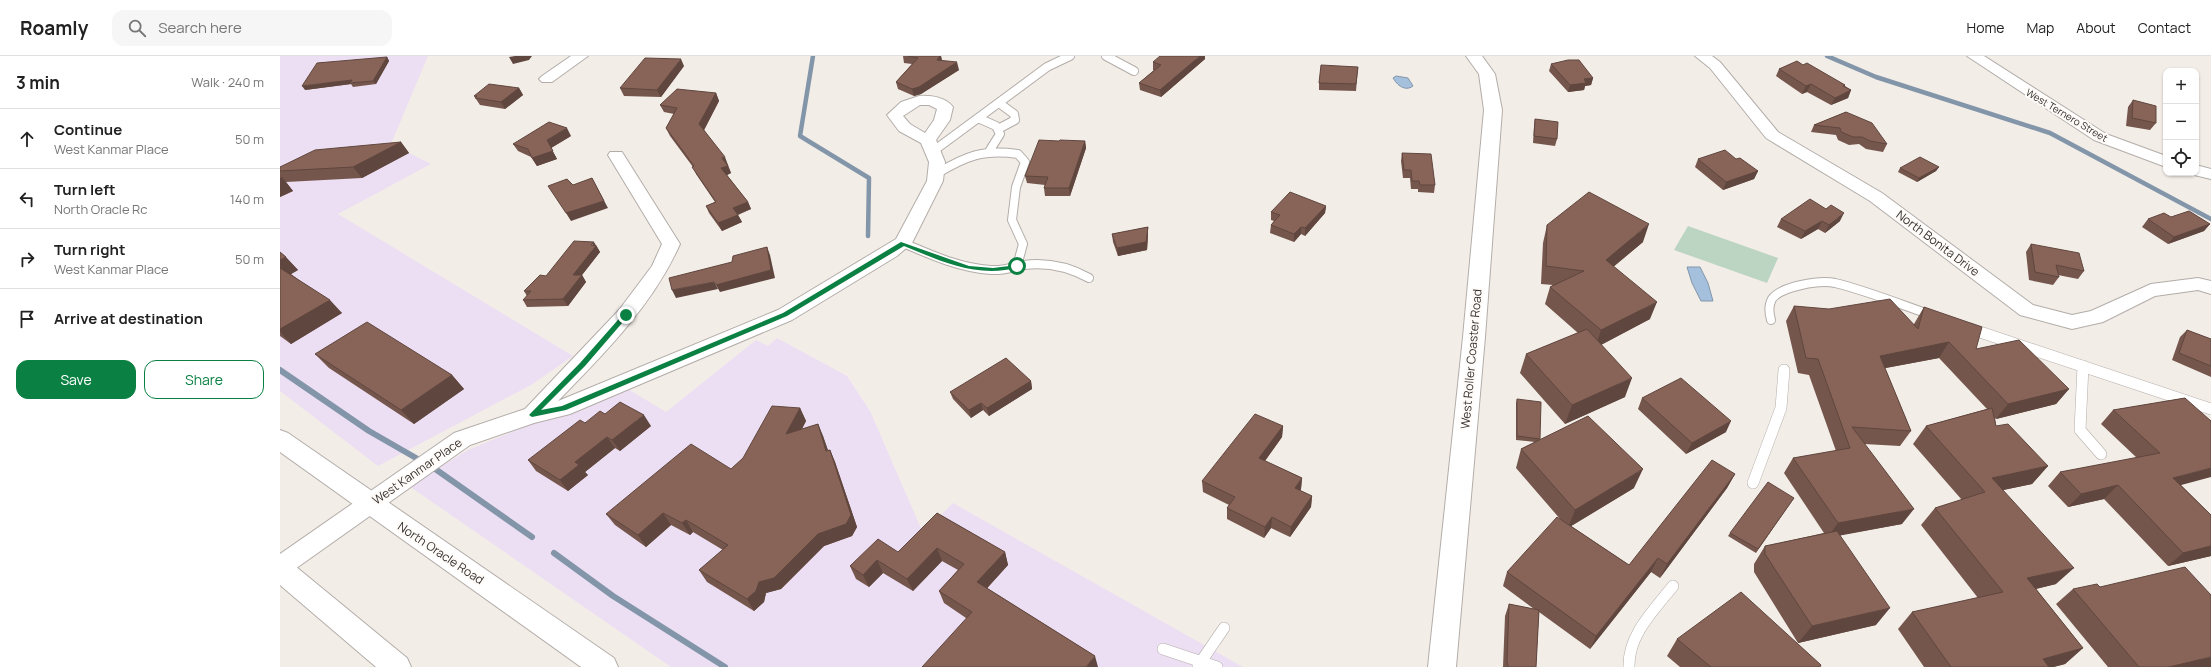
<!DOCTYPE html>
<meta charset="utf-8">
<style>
body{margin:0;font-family:Manrope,sans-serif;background:#f6f6f6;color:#222}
.controls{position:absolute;right:12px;top:12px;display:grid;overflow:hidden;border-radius:8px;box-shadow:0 1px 3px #0004}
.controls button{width:36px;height:36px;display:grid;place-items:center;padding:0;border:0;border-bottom:1px solid #e0e0e0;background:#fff;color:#222;font:20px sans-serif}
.stop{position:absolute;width:12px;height:12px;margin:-9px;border:3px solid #0b8043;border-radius:50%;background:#fff}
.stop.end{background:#0b8043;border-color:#fff;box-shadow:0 1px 4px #0008}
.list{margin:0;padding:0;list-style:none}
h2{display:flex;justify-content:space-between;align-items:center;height:52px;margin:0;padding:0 16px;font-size:17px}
h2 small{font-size:13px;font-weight:400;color:#767676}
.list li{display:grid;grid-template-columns:26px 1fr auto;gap:12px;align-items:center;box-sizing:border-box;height:60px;padding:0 16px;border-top:1px solid #e0e0e0}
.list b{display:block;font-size:15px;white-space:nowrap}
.list p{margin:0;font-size:13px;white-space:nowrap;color:#767676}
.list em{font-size:13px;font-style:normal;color:#767676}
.actions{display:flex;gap:8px;padding:12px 16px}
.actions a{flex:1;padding:9px 0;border:1px solid #0b8043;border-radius:12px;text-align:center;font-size:14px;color:#0b8043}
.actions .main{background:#0b8043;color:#fff}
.icon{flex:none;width:22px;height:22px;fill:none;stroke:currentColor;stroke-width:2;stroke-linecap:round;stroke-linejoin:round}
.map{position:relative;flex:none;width:1931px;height:611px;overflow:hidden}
header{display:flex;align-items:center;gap:24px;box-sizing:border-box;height:56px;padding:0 20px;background:#fff;border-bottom:1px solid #e0e0e0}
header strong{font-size:19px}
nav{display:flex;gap:22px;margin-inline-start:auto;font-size:14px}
.search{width:280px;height:36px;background:#f6f6f6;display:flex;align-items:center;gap:10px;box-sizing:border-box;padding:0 14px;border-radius:12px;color:#767676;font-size:15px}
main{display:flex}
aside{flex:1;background:#fff}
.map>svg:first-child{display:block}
.commercial{fill:#ecdff3}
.green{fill:#bcd5c2}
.water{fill:#a5c0dd;stroke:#8395a9}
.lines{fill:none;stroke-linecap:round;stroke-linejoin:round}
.stream-far1{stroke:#8395a9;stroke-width:4.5}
.stream{stroke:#8395a9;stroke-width:6}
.service-far1-casing{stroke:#b3ada9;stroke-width:10}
.service-casing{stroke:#b3ada9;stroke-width:12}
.minor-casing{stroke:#b3ada9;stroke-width:2}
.tertiary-casing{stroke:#b3ada9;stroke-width:2}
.trunk-casing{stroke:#b3ada9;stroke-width:2}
.service-far1{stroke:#fff;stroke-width:8}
.service{stroke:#fff;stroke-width:11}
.minor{fill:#fff;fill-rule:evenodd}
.tertiary{fill:#fff;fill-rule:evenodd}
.trunk{fill:#fff;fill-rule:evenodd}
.wall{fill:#75564c}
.shaded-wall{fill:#5f463e}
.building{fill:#886458;stroke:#5f463e}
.route{fill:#0b8043}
.labels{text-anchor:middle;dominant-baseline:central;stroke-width:4;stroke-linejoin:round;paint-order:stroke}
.far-street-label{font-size:10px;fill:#353230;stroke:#fefbf8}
.street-label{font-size:12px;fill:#353230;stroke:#fefbf8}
</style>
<header>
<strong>Roamly</strong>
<div class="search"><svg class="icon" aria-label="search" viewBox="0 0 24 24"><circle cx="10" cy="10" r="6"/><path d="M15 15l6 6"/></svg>Search here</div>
<nav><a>Home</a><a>Map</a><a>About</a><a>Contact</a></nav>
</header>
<main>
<aside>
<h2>3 min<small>Walk · 240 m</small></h2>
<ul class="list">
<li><svg class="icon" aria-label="ahead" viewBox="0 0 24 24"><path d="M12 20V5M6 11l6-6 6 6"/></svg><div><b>Continue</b><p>West Kanmar Place</p></div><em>50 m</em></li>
<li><svg class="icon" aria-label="left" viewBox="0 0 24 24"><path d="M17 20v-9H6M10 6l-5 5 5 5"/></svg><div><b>Turn left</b><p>North Oracle Rc</p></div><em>140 m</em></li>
<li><svg class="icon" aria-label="right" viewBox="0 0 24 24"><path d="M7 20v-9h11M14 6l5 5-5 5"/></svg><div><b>Turn right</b><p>West Kanmar Place</p></div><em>50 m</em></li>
<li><svg class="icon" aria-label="arrive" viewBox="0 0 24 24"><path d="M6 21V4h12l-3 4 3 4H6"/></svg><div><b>Arrive at destination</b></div></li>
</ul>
<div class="actions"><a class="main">Save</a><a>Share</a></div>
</aside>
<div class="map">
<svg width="1931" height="611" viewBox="0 0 1931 611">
<rect width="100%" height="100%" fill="#f3ede8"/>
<path class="commercial" d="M 0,0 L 148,0 L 111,88 L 151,108 L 58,158 L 293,300 L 251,329 L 98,410 L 0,335 Z
M 497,282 L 567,320 L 590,355 L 643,477 L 673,447 L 963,611 L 391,611 L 129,430 L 188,394 L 343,330 L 386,356 L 476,284 L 488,290 Z"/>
<path class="green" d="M 1408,170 L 1498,202 L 1487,227 L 1394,194 Z"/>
<path class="water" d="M 1116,20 L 1128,22 L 1133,30 C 1125,36 1117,29 1113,22 Z
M 1407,211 L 1420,211 L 1428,227 L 1433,245 L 1421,245 L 1412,227 Z"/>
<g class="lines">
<path class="stream-far1" d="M 533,0 L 520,80 L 589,122 L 588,180
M 1547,0 L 1596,21 L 1770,77 L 1931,163"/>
<path class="stream" d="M 0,314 L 89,375 L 143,406
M 151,410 L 252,481
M 274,497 L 333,540 L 445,611"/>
<defs>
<path id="service-far1" d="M 826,0 L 854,15
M 698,62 L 716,70 L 720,78 L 710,94
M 718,73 L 735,64 L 734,58 L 719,47
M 652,96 L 767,11 L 790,0
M 656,118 C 686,100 703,93 738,98 L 745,106 L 736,131 L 732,164 L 743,188 L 737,210
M 623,187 C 651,199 680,212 711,214 C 722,215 733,211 744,209 C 767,206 789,211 809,222
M 1491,264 C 1489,257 1488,250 1492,243 C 1501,230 1540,224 1555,227 C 1588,235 1622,249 1654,260"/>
<path id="service" d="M 1688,272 L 1931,353
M 1803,310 L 1800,374 L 1821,398
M 1473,427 L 1501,352 L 1504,314
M 883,593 L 937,611
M 918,610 L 944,572
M 1349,611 C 1348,579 1374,554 1393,530"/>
<path id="minor" d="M 291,0 L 308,0 L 272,26 L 262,26 L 259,23 L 262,20 Z
M 1415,0 L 1432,0 L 1440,6 L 1498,76 L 1602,137 L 1753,249 L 1792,259 L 1811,255 L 1871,228 L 1918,222 L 1931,225 L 1931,238 L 1918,234 L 1875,240 L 1823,266 L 1792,273 L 1740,259 L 1590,145 L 1486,82 L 1430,12 Z
M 1687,0 L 1704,0 L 1826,78 L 1886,100 L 1886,111 L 1814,84 Z
M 639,40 C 650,39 666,41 673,51 L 670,64 L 656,84 L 665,106 L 663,125 L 632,187 L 617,200 L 512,264 L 290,358 L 254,367 L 190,389 L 8,518 L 0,521 L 0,498 L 174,377 L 245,353 L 339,254 L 372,210 L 382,188 L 328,99 L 330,96 L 342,96 L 400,188 C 373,249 324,298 278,345 L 498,254 L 616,183 L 647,125 L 649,106 L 641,87 L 619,75 L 607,59 L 621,46 ZM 640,49 L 649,49 L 657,53 L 654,64 L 645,77 L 630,68 L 623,60 Z
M 1916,109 L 1931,113 L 1931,123 L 1910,118 L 1916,117 Z"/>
<path id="tertiary" d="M 1186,0 L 1202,0 L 1215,18 L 1222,54 L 1205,281 L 1176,611 L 1148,611 L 1183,281 L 1204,54 L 1199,18 Z"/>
<path id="trunk" d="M 0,374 L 8,377 L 334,602 L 338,611 L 301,611 L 0,396 Z
M 0,502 L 9,505 L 127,602 L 131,611 L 96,611 L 0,529 Z"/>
</defs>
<use href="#service-far1" class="service-far1-casing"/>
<use href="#service" class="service-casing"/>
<use href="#minor" class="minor-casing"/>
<use href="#tertiary" class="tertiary-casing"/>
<use href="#trunk" class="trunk-casing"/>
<use href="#service-far1" class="service-far1"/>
<use href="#service" class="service"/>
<use href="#minor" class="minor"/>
<use href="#tertiary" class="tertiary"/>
<use href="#trunk" class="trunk"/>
</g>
<path class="wall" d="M 623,0 L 661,0 L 662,4 L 679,14 L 641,38 L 634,40 L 618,33 L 616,26 L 632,8 L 624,7 Z
M 107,1 L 109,5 L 96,28 L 73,31 L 71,28 L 25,34 Z
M 925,3 L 881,41 L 860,34 L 859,27 L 874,14 L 873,14 L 873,6 Z
M 1271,8 L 1313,22 L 1311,29 L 1305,30 L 1304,34 L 1288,36 L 1269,15 Z
M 1523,9 L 1565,29 L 1565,30 L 1571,34 L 1568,42 L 1551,49 L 1527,36 L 1522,38 L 1496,20 L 1499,13 Z
M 404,10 L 381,41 L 344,40 L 340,32 Z
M 1078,11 L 1076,35 L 1039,34 L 1039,27 Z
M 239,32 L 243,39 L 225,53 L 200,49 L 194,40 Z
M 436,37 L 439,45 L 424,74 L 448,109 L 451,117 L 447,119 L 468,146 L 471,153 L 458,159 L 462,166 L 442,175 L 429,157 L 426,150 L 435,146 L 416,118 L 413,111 L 390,80 L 386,72 L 394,58 L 384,56 L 380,49 Z
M 1853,44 L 1876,67 L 1870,74 L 1846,70 L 1848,51 Z
M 1566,56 L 1607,88 L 1603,96 L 1586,93 L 1579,88 L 1569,89 L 1558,84 L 1556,79 L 1531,76 L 1534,69 Z
M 1255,63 L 1277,83 L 1275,90 L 1253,87 L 1254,71 Z
M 291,80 L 271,92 L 277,103 L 257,110 L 251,101 L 238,95 L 233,88 Z
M 779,85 L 805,85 L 806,92 L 790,140 L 765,140 L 764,132 L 765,129 L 747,127 L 745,120 Z
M 121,86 L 129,97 L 82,122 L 6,126 L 13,135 L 0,141 L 0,111 Z
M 1122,97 L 1155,129 L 1154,137 L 1138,136 L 1138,133 L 1131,133 L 1130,122 L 1123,122 L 1121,105 Z
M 1418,103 L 1456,103 L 1478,115 L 1474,123 L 1443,134 L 1415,111 Z
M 1659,111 L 1656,115 L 1637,126 L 1618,116 L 1620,112 Z
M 1046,150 L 1045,157 L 1025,180 L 1021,178 L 1014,186 L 990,177 L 991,169 L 994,165 L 991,164 L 991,156 Z
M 1891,161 L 1930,168 L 1924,175 L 1888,188 L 1862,171 L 1868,163 Z
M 1501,163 L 1560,165 L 1545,177 L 1538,173 L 1521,183 L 1497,171 Z
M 1267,169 L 1363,186 L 1333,211 L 1370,263 L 1321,289 L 1345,341 L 1285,368 L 1240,317 L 1246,298 L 1298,277 L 1265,248 L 1270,231 L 1273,229 L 1261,228 L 1263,187 Z
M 868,171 L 868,179 L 867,194 L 838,200 L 833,186 L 832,178 Z
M 1751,188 L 1804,215 L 1798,223 L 1778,219 L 1779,221 L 1773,229 L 1749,224 L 1746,196 Z
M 316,189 L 320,196 L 302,219 L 306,226 L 288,250 L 247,251 L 243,244 L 247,240 L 244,235 L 266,220 Z
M 0,196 L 18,214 L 11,218 L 62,257 L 11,288 L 0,280 Z
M 1514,250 L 1634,268 L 1644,251 L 1696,293 L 1789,333 L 1776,348 L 1716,363 L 1715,362 L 1716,370 L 1768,410 L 1752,428 L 1723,434 L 1776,528 L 1756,533 L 1803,592 L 1785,608 L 1774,611 L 1644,611 L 1618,573 L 1632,556 L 1698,542 L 1641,469 L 1655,452 L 1682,444 L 1633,388 L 1646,370 L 1707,353 L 1659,302 L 1605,312 L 1631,375 L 1620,390 L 1584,388 L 1622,468 L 1560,479 L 1596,569 L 1518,587 L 1474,516 L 1474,508 L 1485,490 L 1544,477 L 1504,417 L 1513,402 L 1556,395 L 1529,319 L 1518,317 L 1506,265 Z
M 1907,274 L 1931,283 L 1931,321 L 1892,304 L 1900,281 Z
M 35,298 L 172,319 L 184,333 L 134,368 L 49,312 Z
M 751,325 L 752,333 L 709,360 L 703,354 L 691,362 L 673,343 L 670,336 Z
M 1362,342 L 1446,376 L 1406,398 L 1358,353 Z
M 1905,342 L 1901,429 L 1931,459 L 1931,500 L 1888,510 L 1824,443 L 1788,451 L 1768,430 L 1780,416 L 1857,402 L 1821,368 L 1833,354 Z
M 1237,343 L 1260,384 L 1354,432 L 1291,470 L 1349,509 L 1455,418 L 1447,432 L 1380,522 L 1371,516 L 1310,593 L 1259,556 L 1256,611 L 1223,611 L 1225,560 L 1229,548 L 1254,553 L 1223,530 L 1227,516 L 1281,464 L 1236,412 L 1241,393 L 1255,386 L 1236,384 L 1236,347 Z
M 520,352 L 526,365 L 522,373 L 538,368 L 543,380 L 548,394 L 550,394 L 555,406 L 577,471 L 572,480 L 544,490 L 501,533 L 486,537 L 484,546 L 474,555 L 427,526 L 419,514 L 443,494 L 413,476 L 410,479 L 391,469 L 366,491 L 335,469 L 326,458 L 451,413 Z
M 325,358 L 371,370 L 340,395 L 335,392 L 305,416 L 308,419 L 288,435 L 256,415 L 248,404 L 305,367 Z
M 1003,370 L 1002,381 L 985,405 L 1022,422 L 1021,433 L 1020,435 L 1032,440 L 1031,451 L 1010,481 L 991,472 L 984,482 L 947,463 L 947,452 L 949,449 L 923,436 L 922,425 Z
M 1514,442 L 1476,497 L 1448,480 L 1450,477 Z
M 657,457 L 725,496 L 728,509 L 707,532 L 815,600 L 686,562 L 664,547 L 659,535 L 678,514 L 662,505 L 633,535 L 603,517 L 589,531 L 576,523 L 570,510 L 618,496 Z
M 1820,531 L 1931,611 L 1828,611 L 1776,548 L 1793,533 Z
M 1397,583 L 1540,611 L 1400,611 L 1387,600 Z"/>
<path class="shaded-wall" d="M 235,0 L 252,0 L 249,4 L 233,8 L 229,1 Z
M 660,0 L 661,0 L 662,6 L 657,4 Z
M 920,0 L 925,0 L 925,3 L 881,41 L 880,34 Z
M 107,1 L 109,5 L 96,28 L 93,25 Z
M 401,3 L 404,10 L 381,41 L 377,34 Z
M 677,6 L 679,14 L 641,38 L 634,40 L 632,33 Z
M 1313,22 L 1311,29 L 1305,30 L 1304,34 L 1288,36 L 1290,29 L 1304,23 Z
M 72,24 L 70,27 L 71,28 L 25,34 L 22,30 Z
M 1531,28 L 1527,36 L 1522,38 L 1526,30 Z
M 239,32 L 243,39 L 225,53 L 221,46 Z
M 1571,34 L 1568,42 L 1551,49 L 1555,42 Z
M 436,37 L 439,45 L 423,76 L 419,68 Z
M 287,72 L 291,80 L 271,92 L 277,103 L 257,110 L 252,102 L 267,84 Z
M 805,85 L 806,92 L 790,140 L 789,132 Z
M 121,86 L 129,97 L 82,122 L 73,111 Z
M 445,101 L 448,109 L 446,110 L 442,102 Z
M 448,110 L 451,117 L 445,120 L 441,112 Z
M 1659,111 L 1656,115 L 1637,126 L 1639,122 Z
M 1478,115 L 1474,123 L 1443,134 L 1446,126 Z
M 2,121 L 13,135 L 0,141 L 0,122 Z
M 312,122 L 328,152 L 291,165 L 286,157 Z
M 468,146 L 471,153 L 456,159 L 453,152 Z
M 1046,150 L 1045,157 L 1025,180 L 1025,172 Z
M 1564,157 L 1560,165 L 1545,177 L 1549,169 Z
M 458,159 L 462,166 L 442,175 L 438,167 Z
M 1542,165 L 1538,173 L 1521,183 L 1525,175 Z
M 1369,168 L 1363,186 L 1320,222 L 1326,204 Z
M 1930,168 L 1924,175 L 1888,188 L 1894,181 Z
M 868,171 L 868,179 L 867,194 L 838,200 L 837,192 Z
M 1021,171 L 1021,178 L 1014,186 L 1014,178 Z
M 314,186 L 320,196 L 302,219 L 306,226 L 288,250 L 283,243 L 293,219 Z
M 487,191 L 490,199 L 495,222 L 440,236 L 436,229 Z
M 6,201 L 18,214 L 6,221 L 0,215 L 0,204 Z
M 434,226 L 438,233 L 396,242 L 392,234 Z
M 50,244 L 62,257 L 11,288 L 0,276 L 0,273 Z
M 1377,246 L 1370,263 L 1315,292 L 1321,274 Z
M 1669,286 L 1659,302 L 1590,315 L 1600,300 Z
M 172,319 L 184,333 L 134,368 L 121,354 Z
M 1352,322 L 1345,341 L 1285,368 L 1292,349 Z
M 751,325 L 752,333 L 709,360 L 707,352 Z
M 1789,333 L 1776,348 L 1716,363 L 1728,348 Z
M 701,347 L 703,354 L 691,362 L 689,354 Z
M 520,352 L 526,365 L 512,391 L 506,378 Z
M 364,359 L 371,370 L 340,395 L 332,384 Z
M 1451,365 L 1446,376 L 1406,398 L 1412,387 Z
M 538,368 L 543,380 L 552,407 L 546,395 Z
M 1003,370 L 1002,381 L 979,413 L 979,402 Z
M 327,381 L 335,392 L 305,416 L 308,419 L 288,435 L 280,424 L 295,406 Z
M 550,394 L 555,406 L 577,471 L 572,480 L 544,490 L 501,533 L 486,537 L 484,546 L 474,555 L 467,543 L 479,526 L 538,478 Z
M 1768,410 L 1752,428 L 1704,438 L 1712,422 Z
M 1931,412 L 1931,421 L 1879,435 L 1893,422 Z
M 1363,413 L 1354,432 L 1288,472 L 1295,454 Z
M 1455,418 L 1447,432 L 1380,522 L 1387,508 Z
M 1022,422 L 1021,433 L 1015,443 L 1015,432 Z
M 1838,429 L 1824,443 L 1788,451 L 1801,438 Z
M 1032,440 L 1031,451 L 1010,481 L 1011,471 Z
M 1634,453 L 1622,468 L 1547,482 L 1558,467 Z
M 383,457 L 391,469 L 366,491 L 358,479 Z
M 992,461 L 991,472 L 984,482 L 985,471 Z
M 406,464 L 413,476 L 410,479 L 402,467 Z
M 1931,490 L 1931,500 L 1888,510 L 1903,497 Z
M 657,492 L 662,505 L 633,535 L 627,523 Z
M 725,496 L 728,509 L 701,539 L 697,526 Z
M 1378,502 L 1371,516 L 1310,593 L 1316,580 Z
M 597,504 L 603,517 L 589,531 L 583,519 Z
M 1794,512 L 1776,528 L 1730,539 L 1747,522 Z
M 1610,552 L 1596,569 L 1518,587 L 1532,570 Z
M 1803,592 L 1785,608 L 1773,611 L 1755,611 L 1763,603 Z
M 815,600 L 818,611 L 806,611 Z
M 1931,601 L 1931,611 L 1889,611 Z"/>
<path class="building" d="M 628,0 L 660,0 L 657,4 L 677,6 L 639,31 L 632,33 L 616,26 L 638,2 Z
M 880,0 L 920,0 L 880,34 L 859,27 L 881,9 L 873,6 Z
M 107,1 L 93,25 L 70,27 L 72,24 L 22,30 L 37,7 Z
M 365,2 L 401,3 L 377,34 L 340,32 Z
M 1288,4 L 1299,4 L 1313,22 L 1304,23 L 1306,27 L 1290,29 L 1271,8 Z
M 1517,5 L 1523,9 L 1527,7 L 1565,29 L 1563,30 L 1571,34 L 1555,42 L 1531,28 L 1526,30 L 1499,13 Z
M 1041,9 L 1078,11 L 1076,28 L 1039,27 Z
M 209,28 L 239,32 L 221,46 L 195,42 L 197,40 L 194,40 Z
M 397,33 L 436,37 L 419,68 L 445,101 L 442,102 L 448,110 L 441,112 L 468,146 L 453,152 L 458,159 L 438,167 L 426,150 L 436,146 L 412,111 L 414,110 L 386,72 L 397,52 L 380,49 Z
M 1853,44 L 1876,50 L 1876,67 L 1852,62 Z
M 1566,56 L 1592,67 L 1607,88 L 1590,85 L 1582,81 L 1573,81 L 1561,76 L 1560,72 L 1534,69 Z
M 1255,63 L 1278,66 L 1277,83 L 1254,80 Z
M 269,66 L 287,72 L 267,84 L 273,95 L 252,102 L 248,93 L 233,88 Z
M 759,84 L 779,85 L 780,84 L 805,85 L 789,132 L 764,132 L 768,121 L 745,120 Z
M 121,86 L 73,111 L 0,115 L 0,111 L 35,94 Z
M 1445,94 L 1456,103 L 1460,102 L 1478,115 L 1446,126 L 1418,103 Z
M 1122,97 L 1151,98 L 1155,129 L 1140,129 L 1139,125 L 1132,125 L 1131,114 L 1124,114 Z
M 1640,101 L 1659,111 L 1639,122 L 1620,112 Z
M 312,122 L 324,145 L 286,157 L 268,130 L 287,123 L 293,129 Z
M 1010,136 L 1046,150 L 1025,172 L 1021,171 L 1014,178 L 991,169 L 1000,159 L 991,156 Z
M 1309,136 L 1369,168 L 1326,204 L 1377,246 L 1321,274 L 1270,231 L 1304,215 L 1266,210 L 1267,169 Z
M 1530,143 L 1546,153 L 1551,149 L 1564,157 L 1549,169 L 1542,165 L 1525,175 L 1501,163 Z
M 1909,155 L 1930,168 L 1894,181 L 1868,163 L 1884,157 L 1891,161 Z
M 868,171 L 866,186 L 837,192 L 832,178 Z
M 294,185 L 314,186 L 311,189 L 316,190 L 293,219 L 302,219 L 283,243 L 243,244 L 251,235 L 244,235 L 260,219 L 266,220 Z
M 1751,188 L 1799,197 L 1804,215 L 1776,209 L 1779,221 L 1755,216 Z
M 487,191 L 491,214 L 436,229 L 434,226 L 392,234 L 389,222 L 452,206 L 453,200 Z
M 0,196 L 6,201 L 0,204 Z
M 0,212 L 50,244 L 0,273 Z
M 1610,243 L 1638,273 L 1644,251 L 1702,271 L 1696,293 L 1739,284 L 1789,333 L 1728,348 L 1669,286 L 1600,300 L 1631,375 L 1572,371 L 1634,453 L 1558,467 L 1513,402 L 1570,392 L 1538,303 L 1526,302 L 1514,250 L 1549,253 Z
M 87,266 L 172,319 L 121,354 L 35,298 Z
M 1307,273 L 1352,322 L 1292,349 L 1246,298 Z
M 1907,274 L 1931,283 L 1931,310 L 1899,297 Z
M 726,302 L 751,325 L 707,352 L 701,347 L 689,354 L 670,336 Z
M 1401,322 L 1451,365 L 1412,387 L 1362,342 Z
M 1905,342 L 1931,365 L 1931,412 L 1893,422 L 1931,459 L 1931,490 L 1903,497 L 1838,429 L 1801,438 L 1780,416 L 1880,397 L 1833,354 Z
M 1237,343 L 1261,346 L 1260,383 L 1237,380 Z
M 340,346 L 364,359 L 332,384 L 327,381 L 295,406 L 299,409 L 280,424 L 248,404 L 300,364 L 305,367 L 320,355 L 325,358 Z
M 492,350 L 520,352 L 506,378 L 538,368 L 546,395 L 550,394 L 571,459 L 566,468 L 538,478 L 494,522 L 479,526 L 476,535 L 467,543 L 419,514 L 448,489 L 406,464 L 402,467 L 383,457 L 358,479 L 326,458 L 411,388 L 451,413 L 463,402 Z
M 1712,352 L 1716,370 L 1728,368 L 1768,410 L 1712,422 L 1794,512 L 1747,522 L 1803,592 L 1763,603 L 1769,611 L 1671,611 L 1632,556 L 1723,536 L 1655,452 L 1705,436 L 1646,370 Z
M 975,358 L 1003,370 L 979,402 L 1022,422 L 1015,432 L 1032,440 L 1011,471 L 992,461 L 985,471 L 947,452 L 955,441 L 922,425 Z
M 1308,360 L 1363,413 L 1295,454 L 1241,393 Z
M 1432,404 L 1455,418 L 1387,508 L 1378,502 L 1316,580 L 1227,516 L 1277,461 L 1349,509 Z
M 1488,426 L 1514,442 L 1478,493 L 1450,477 Z
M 657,457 L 725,496 L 697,526 L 815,600 L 806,611 L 642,611 L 692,556 L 659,535 L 684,508 L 657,492 L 627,523 L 597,504 L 583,519 L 570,510 L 598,483 L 618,496 Z
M 1557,475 L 1610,552 L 1532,570 L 1485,498 L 1485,490 Z
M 1905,511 L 1931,539 L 1931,601 L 1889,611 L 1890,611 L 1859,611 L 1793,533 L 1817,528 L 1820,531 Z
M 1461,536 L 1541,609 L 1540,611 L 1431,611 L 1397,583 Z
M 1229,548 L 1259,554 L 1256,611 L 1228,611 L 1227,605 Z"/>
<path class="route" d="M 621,186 L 689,210 L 713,212 L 737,209 L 740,210 C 736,213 730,213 725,214 C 689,219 656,203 624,190 L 507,260 L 286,354 L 252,361 L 249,359 L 300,307 L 344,257 L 349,259 L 305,310 L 261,354 L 282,350 L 503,257 Z"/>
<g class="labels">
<g class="far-street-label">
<text transform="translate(1787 59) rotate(31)">West Ternero Street</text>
</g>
<g class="street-label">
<text transform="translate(1658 187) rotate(37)">North Bonita Drive</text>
<text transform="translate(1191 303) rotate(-85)">West Roller Coaster Road</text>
<text transform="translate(137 415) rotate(-35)">West Kanmar Place</text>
<text transform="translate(161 497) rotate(34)">North Oracle Road</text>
</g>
</g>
</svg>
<div class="controls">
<button>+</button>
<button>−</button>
<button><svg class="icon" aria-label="locate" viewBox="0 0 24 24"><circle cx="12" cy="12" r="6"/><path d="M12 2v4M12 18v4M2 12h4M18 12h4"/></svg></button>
</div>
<div class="stop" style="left:737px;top:210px"></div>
<div class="stop end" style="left:346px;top:259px"></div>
</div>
</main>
